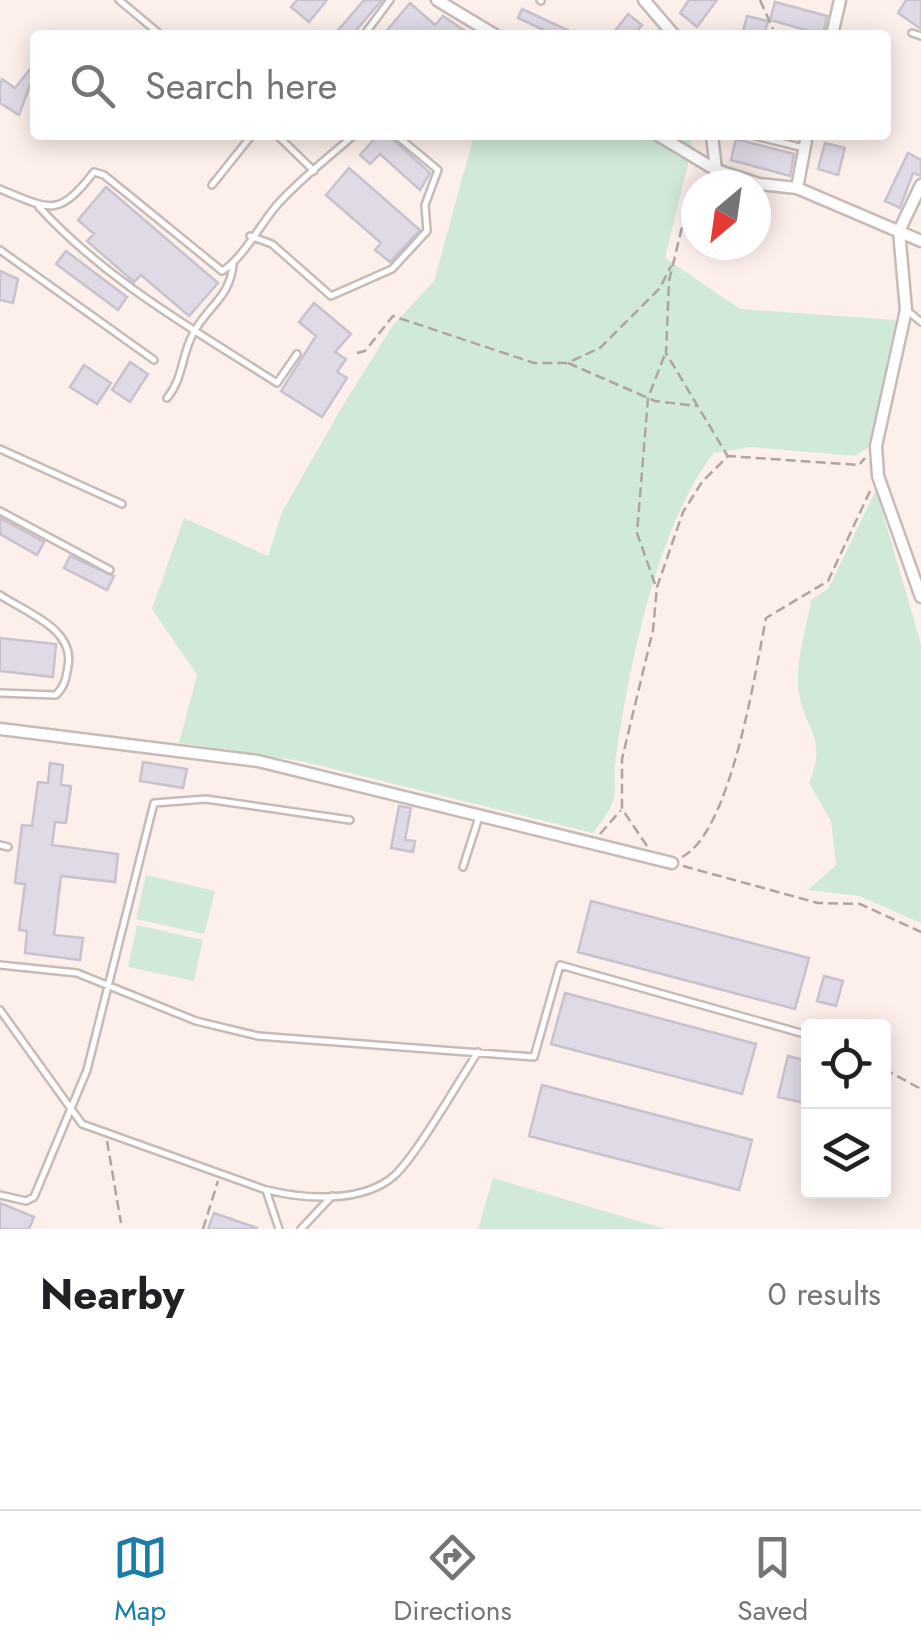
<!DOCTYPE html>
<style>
body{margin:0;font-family:Jost,sans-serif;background:#f2f2f2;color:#202124}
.controls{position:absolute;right:30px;bottom:30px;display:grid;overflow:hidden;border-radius:10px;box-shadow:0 5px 25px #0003}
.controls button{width:90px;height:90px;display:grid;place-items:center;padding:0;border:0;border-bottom:2px solid #e0e0e0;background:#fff;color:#202124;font:50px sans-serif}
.compass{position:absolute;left:681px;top:170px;width:90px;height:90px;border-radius:50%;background:#fff;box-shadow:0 5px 25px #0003;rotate:209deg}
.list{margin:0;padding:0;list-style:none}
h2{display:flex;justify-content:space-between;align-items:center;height:130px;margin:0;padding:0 40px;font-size:42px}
h2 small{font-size:32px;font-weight:400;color:#757577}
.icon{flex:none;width:55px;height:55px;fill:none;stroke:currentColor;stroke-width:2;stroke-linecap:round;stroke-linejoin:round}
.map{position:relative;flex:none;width:921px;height:1229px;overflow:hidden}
.search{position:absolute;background:#fff;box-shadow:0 5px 25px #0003;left:30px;right:30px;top:30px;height:110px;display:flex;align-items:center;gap:25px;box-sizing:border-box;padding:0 35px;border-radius:10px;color:#757577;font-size:38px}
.sheet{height:280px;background:#fff}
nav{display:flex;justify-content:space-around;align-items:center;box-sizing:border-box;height:140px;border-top:2px solid #e0e0e0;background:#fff;font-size:28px;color:#757577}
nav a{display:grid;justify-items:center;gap:5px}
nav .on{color:#1a7ca8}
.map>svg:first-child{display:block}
.green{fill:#d1ead7}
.building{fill:#dfdae6;stroke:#c7c2cd;stroke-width:2.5}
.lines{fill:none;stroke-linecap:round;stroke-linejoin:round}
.service-casing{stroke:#c8bbb6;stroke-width:10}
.minor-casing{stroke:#c8bbb6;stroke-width:15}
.path{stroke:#aea4a0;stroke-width:2.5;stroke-dasharray:10 5;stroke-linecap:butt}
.service{stroke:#fff;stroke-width:5}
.minor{stroke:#fff;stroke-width:10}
</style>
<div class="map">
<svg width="921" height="1229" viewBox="0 0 921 1229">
<rect width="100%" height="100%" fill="#fdefea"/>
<path class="green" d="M 474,135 L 691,135 L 692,147 L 665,258 L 740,309 L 896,320 L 870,446 L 855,456 L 751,447 L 714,453 C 658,525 631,658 617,749 C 609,796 627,790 593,833 L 301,761 L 179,743 L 197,675 L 152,609 L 184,518 L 268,556 L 282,512 L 342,407 L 393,325 L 434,281 Z
M 876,490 L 921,644 L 921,923 L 859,896 L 808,890 L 836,865 L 831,821 L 809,783 C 829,735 802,729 798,686 C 796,659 807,626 811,600 L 828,589 Z
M 146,875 L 215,891 L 204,934 L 136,919 Z
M 137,925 L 203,940 L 194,981 L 128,967 Z
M 493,1178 L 665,1229 L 478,1229 Z"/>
<path class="building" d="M 297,0 L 327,0 L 309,22 L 291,7 Z
M 364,0 L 382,0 L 352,35 L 334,35 Z
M 689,0 L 717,0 L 697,27 L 680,13 Z
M 906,0 L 921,0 L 921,29 L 898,13 Z
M 775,2 L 827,16 L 823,35 L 770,20 Z
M 410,3 L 435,25 L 443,16 L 471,35 L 383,35 Z
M 522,9 L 578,35 L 554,35 L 518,18 Z
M 628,14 L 642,25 L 634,35 L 612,35 Z
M 747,16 L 768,21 L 764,35 L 742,35 Z
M 35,63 L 35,72 L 19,115 L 0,103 L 0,86 L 2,79 L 15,88 Z
M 378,135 L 388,135 L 430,173 L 420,190 L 380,154 L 370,164 L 360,155 Z
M 736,139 L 794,154 L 790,176 L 731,160 Z
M 825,143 L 845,148 L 838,175 L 818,169 Z
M 908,153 L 921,160 L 921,176 L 913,173 L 900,208 L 885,201 Z
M 349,168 L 420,230 L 390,262 L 375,250 L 381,243 L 326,195 Z
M 106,187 L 218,283 L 189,316 L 141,275 L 134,282 L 87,241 L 94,234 L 78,220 Z
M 66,251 L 127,297 L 118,310 L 56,264 Z
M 0,271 L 18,279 L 13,303 L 0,300 Z
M 314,303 L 351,334 L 335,352 L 346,359 L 337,372 L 347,378 L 322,417 L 281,391 L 316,336 L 299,322 Z
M 130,362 L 148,374 L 130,402 L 112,390 Z
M 84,365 L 111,383 L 97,404 L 70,387 Z
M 0,518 L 44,542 L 37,555 L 0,534 Z
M 70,556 L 114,576 L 107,590 L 64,568 Z
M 0,638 L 56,644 L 53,677 L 0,671 Z
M 143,762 L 187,769 L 183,788 L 140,781 Z
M 50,763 L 63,765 L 61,785 L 71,786 L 66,823 L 55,822 L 52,845 L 118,854 L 115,882 L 61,876 L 54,935 L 83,938 L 80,960 L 25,953 L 27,931 L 19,930 L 25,884 L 15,883 L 22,825 L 32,826 L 38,782 L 48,783 Z
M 399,806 L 411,808 L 405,840 L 415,841 L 413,852 L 391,848 Z
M 591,901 L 809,958 L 795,1009 L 578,952 Z
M 824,976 L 843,981 L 836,1006 L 817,1001 Z
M 565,993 L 756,1044 L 742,1094 L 551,1044 Z
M 788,1056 L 808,1061 L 808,1104 L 778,1097 Z
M 542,1085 L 752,1140 L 739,1190 L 529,1136 Z
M 0,1203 L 34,1217 L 29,1229 L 0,1229 Z
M 214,1213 L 257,1228 L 257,1229 L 208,1229 Z"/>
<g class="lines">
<defs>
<path id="service" d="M 119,0 L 161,35
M 540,0 L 541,1
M 912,33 L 921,36
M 364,35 L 390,0
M 777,35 L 785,35
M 277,135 L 314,171
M 751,135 L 804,148
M 212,185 L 252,135
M 0,189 C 51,210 58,218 94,172 L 104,175 L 222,271 C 241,261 262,222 277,205 C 300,179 328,158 354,135
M 39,207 C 107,281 193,329 277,383 L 297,354
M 250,236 L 272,244 L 331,296 L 392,269 L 427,231 L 425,205 L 438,170 L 396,135
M 0,250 L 154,360
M 909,312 L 921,322
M 167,398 C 184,378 181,354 194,332 C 208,306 230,297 233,265
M 0,449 L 122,504
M 0,511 L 110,570
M 0,595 C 27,613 75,629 68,666 C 66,678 65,686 56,695 L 0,693
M 0,845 L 8,847
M 463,867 L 479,817
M 0,965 L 77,973 L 196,1021 L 258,1036 L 534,1057 L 560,965 L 808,1035
M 0,1010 L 82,1124 L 266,1190 L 279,1229
M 267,1190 C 304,1199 363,1204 395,1175 C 418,1153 458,1082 478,1052
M 0,1195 L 26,1201 L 34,1197 L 87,1070 L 154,803 L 206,799 L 350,820
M 301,1229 L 332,1196"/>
<path id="minor" d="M 437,0 L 495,35
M 644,0 L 674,35
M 832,35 L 840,0
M 658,135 L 716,170 L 759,184 L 797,188 L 921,241
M 712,135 L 716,170
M 921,185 L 899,231 L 906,310 L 876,446 L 878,476 L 921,597
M 797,188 L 807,135
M 0,729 L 258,761 L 672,863"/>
</defs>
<use href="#service" class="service-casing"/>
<use href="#minor" class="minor-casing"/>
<path class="path" d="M 760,0 L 773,29
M 697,185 L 708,177
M 696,186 L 691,190 L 669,281 L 666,353 L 727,455
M 357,353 L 365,351 L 393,316 L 534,363 L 567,363 L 600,348 L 660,288 L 671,266
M 568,363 L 655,401 L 697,406
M 655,584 L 637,533 L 648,398 L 665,354
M 600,834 L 621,810
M 647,846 L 622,809 L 622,759 L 653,630 L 657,587 L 683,512 L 702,482 L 728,456 L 859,465 L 865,458
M 682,857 C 731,832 755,673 766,618 L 828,581 L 870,491
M 683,866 L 818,903 L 860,904 L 921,932
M 884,1069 L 921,1089
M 107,1141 L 121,1223
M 203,1229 L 218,1181"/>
<use href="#service" class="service"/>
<use href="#minor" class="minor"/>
</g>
</svg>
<div class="controls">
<button><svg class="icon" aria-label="locate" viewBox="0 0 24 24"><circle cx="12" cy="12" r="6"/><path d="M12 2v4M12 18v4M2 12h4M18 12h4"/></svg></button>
<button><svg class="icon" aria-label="layers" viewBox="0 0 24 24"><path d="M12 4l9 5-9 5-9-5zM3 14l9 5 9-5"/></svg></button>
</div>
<svg class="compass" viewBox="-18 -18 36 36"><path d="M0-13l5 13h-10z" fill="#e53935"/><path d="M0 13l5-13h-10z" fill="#757577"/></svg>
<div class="search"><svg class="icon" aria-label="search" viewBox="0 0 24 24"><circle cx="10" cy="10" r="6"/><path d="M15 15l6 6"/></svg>Search here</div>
</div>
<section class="sheet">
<h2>Nearby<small>0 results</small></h2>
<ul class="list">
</ul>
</section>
<nav>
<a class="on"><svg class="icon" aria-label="map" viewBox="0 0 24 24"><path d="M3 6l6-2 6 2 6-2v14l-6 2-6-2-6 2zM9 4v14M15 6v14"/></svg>Map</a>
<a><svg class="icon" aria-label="directions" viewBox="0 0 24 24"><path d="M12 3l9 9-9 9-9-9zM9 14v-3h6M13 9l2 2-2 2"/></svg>Directions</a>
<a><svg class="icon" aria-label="saved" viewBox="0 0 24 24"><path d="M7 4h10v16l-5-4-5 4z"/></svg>Saved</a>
</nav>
